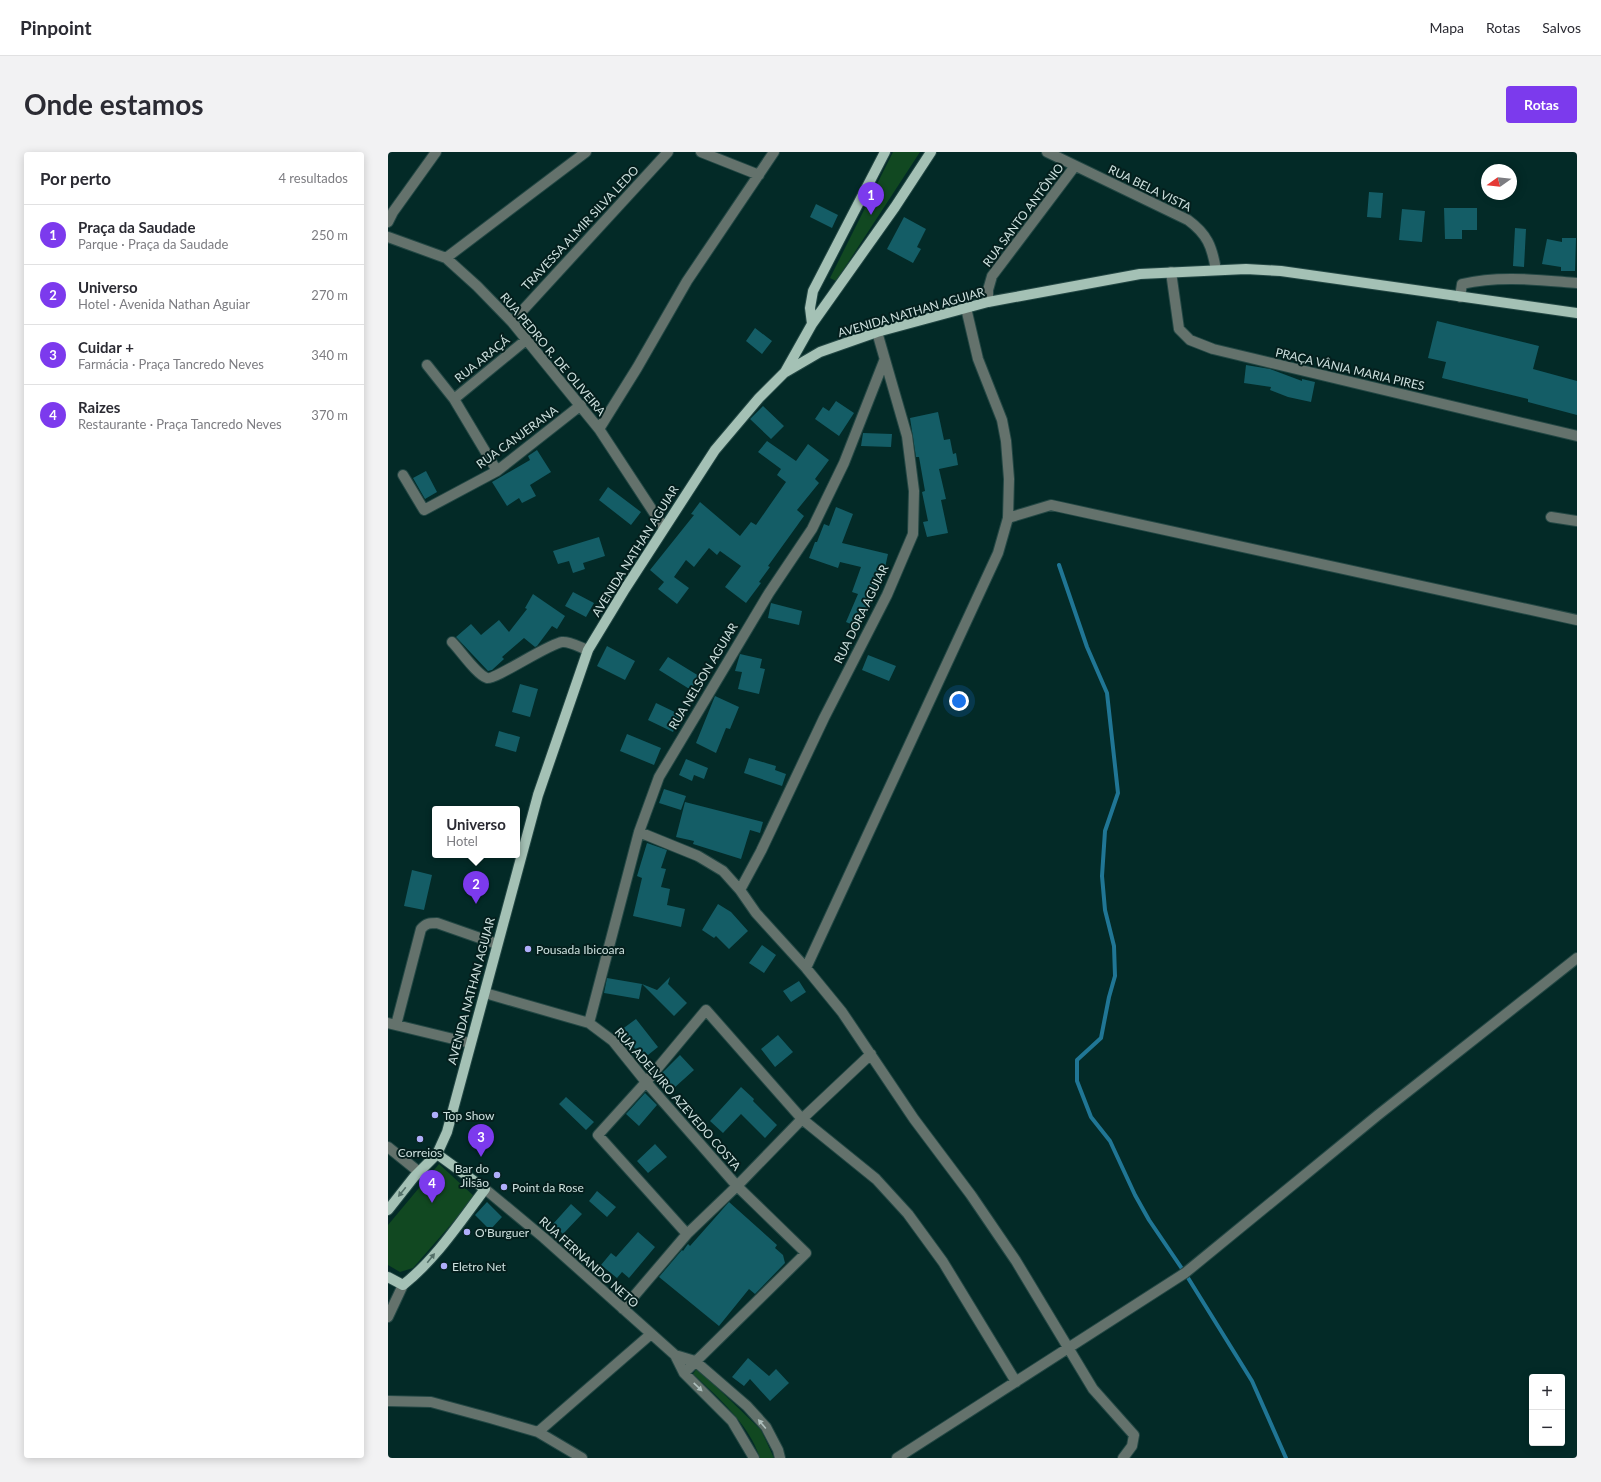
<!DOCTYPE html>
<html lang="pt">
<meta charset="utf-8">
<style>
body{margin:0;font-family:Lato,sans-serif;background:#f2f2f3;color:#2b2b33}
.controls{position:absolute;right:12px;bottom:12px;display:grid;overflow:hidden;border-radius:4px;box-shadow:0 2px 10px #0003}
.controls button{width:36px;height:36px;display:grid;place-items:center;padding:0;border:0;border-bottom:1px solid #e1e1e2;background:#fff;color:#2b2b33;font:20px sans-serif}
.compass{position:absolute;left:1093px;top:12px;width:36px;height:36px;border-radius:50%;background:#fff;box-shadow:0 2px 10px #0003;rotate:255deg}
.you{position:absolute;left:571px;top:549px;width:14px;height:14px;margin:-10px;border:3px solid #fff;border-radius:50%;background:#1a73e8;box-shadow:0 0 0 6px #1a73e833}
.badge{display:grid;place-items:center;width:26px;height:26px;border-radius:50%;background:#7c3aed;color:#fff;font-size:13px;font-weight:700}
.pin{position:absolute;translate:-50% -33px;filter:drop-shadow(0 1px 2px #0008)}
.pin::after{content:'';position:absolute;top:21px;width:14px;height:12px;background:inherit;clip-path:polygon(0 0,100% 0,50% 100%)}
.popup{position:absolute;left:44px;top:654px;width:88px;height:52px;box-sizing:border-box;display:grid;place-content:center;border-radius:4px;background:#fff;filter:drop-shadow(0 1px 3px #0005);font-size:13px;white-space:nowrap;color:#7c7c81}
.popup b{font-size:15px;color:#2b2b33}
.popup::after{content:'';position:absolute;left:50%;top:100%;margin-left:-8px;border:8px solid transparent;border-top-color:#fff}
.list{margin:0;padding:0;list-style:none}
h2{display:flex;justify-content:space-between;align-items:center;height:52px;margin:0;padding:0 16px;font-size:17px}
h2 small{font-size:13px;font-weight:400;color:#7c7c81}
.list li{display:grid;grid-template-columns:26px 1fr auto;gap:12px;align-items:center;box-sizing:border-box;height:60px;padding:0 16px;border-top:1px solid #e1e1e2}
.list b{display:block;font-size:15px;white-space:nowrap}
.list p{margin:0;font-size:13px;white-space:nowrap;color:#7c7c81}
.list em{font-size:13px;font-style:normal;color:#7c7c81}
.map{position:relative;flex:none;width:1189px;height:1306px;overflow:hidden;border-radius:4px}
header{display:flex;align-items:center;gap:24px;box-sizing:border-box;height:56px;padding:0 20px;background:#fff;border-bottom:1px solid #e1e1e2}
header strong{font-size:19px}
nav{display:flex;gap:22px;margin-inline-start:auto;font-size:14px}
.intro{display:flex;align-items:center;justify-content:space-between;box-sizing:border-box;height:96px;padding:0 24px}
h1{margin:0;font-size:28px}
.button{padding:10px 18px;border-radius:4px;background:#7c3aed;color:#fff;font-size:14px;font-weight:700}
main{display:flex;gap:24px;padding:0 24px}
aside{flex:1;background:#fff;border-radius:4px;box-shadow:0 2px 10px #0003}
.map>svg:first-child{display:block}
.green{fill:#114821}
.lines{fill:none;stroke-linecap:round;stroke-linejoin:round}
.stream{stroke:#207695;stroke-width:4}
.building{fill:#145d66}
.minor-casing{stroke:#234744;stroke-width:12}
.major-casing{stroke:#234744;stroke-width:12}
.minor{stroke:#64726c;stroke-width:10}
.major{stroke:#a4c1b5;stroke-width:10}
.oneway{fill:#547069}
.oneway2{fill:#aebfbc}
.poi-dot{fill:#afaefa;stroke:#041f1d;stroke-width:1.5}
.labels{text-anchor:middle;dominant-baseline:central;stroke-width:4;stroke-linejoin:round;paint-order:stroke}
.street-label{font-size:12px;fill:#cde0de;stroke:#041f1d}
.poi-label{font-size:12px;fill:#cde0de;stroke:#041f1d;text-anchor:start}
</style>
<header>
<strong>Pinpoint</strong>
<nav><a>Mapa</a><a>Rotas</a><a>Salvos</a></nav>
</header>
<div class="intro"><h1>Onde estamos</h1><a class="button">Rotas</a></div>
<main>
<aside>
<h2>Por perto<small>4 resultados</small></h2>
<ul class="list">
<li><span class="badge">1</span><div><b>Praça da Saudade</b><p>Parque · Praça da Saudade</p></div><em>250 m</em></li>
<li><span class="badge">2</span><div><b>Universo</b><p>Hotel · Avenida Nathan Aguiar</p></div><em>270 m</em></li>
<li><span class="badge">3</span><div><b>Cuidar +</b><p>Farmácia · Praça Tancredo Neves</p></div><em>340 m</em></li>
<li><span class="badge">4</span><div><b>Raizes</b><p>Restaurante · Praça Tancredo Neves</p></div><em>370 m</em></li>
</ul>
</aside>
<div class="map">
<svg width="1189" height="1306" viewBox="0 0 1189 1306">
<rect width="100%" height="100%" fill="#032a27"/>
<path class="green" d="M 505,0 L 532,0 L 448,129 L 442,126 Z
M 51,1012 L 87,1045 L 25,1116 L 12,1120 L 0,1113 L 0,1073 Z
M 309,1216 L 373,1278 L 386,1306 L 372,1306 C 361,1272 330,1245 305,1222 Z"/>
<g class="lines">
<path class="stream" d="M 671,413 L 699,495 L 719,541 L 730,641 L 717,679 L 714,724 L 717,758 L 726,794 L 727,824 L 721,845 L 713,886 L 689,908 L 689,929 L 703,965 L 722,989 L 747,1043 L 761,1068 L 797,1121 L 864,1229 L 898,1306"/>
</g>
<path class="building" d="M 981,40 L 995,41 L 993,66 L 979,65 Z
M 428,52 L 450,63 L 444,76 L 422,65 Z
M 1056,56 L 1089,56 L 1089,78 L 1074,78 L 1074,87 L 1057,87 Z
M 1014,57 L 1037,59 L 1034,90 L 1011,88 Z
M 516,65 L 538,77 L 529,95 L 533,97 L 525,111 L 499,97 Z
M 1127,76 L 1138,77 L 1136,115 L 1125,114 Z
M 1174,86 L 1188,86 L 1187,119 L 1173,119 L 1173,115 L 1154,112 L 1159,87 L 1174,90 Z
M 1049,169 L 1151,194 L 1145,217 L 1189,229 L 1189,263 L 1140,250 L 1140,247 L 1054,226 L 1058,210 L 1040,206 Z
M 367,176 L 384,189 L 374,202 L 358,189 Z
M 858,213 L 882,217 L 914,229 L 914,227 L 927,230 L 923,250 L 900,245 L 882,238 L 883,235 L 856,231 Z
M 448,249 L 466,261 L 451,284 L 427,267 L 435,255 L 441,259 Z
M 375,254 L 396,274 L 383,287 L 362,267 Z
M 550,260 L 556,288 L 562,287 L 565,302 L 568,301 L 570,313 L 551,317 L 558,347 L 553,348 L 560,381 L 539,385 L 535,370 L 540,369 L 534,340 L 537,339 L 531,305 L 528,305 L 522,266 Z
M 475,281 L 504,282 L 503,295 L 473,294 Z
M 379,289 L 408,309 L 420,292 L 441,308 L 427,327 L 431,331 L 409,358 L 416,364 L 380,414 L 382,415 L 371,430 L 373,431 L 358,451 L 337,435 L 353,414 L 332,399 L 329,403 L 321,396 L 306,415 L 298,408 L 286,425 L 301,436 L 289,452 L 270,437 L 276,430 L 262,418 L 306,363 L 303,362 L 312,350 L 352,384 L 363,370 L 368,373 L 398,330 L 389,323 L 393,317 L 370,300 Z
M 149,298 L 163,320 L 142,333 L 148,344 L 134,351 L 131,346 L 119,354 L 104,330 L 142,308 L 140,304 Z
M 38,319 L 49,340 L 37,347 L 25,326 Z
M 220,335 L 253,360 L 243,373 L 211,348 Z
M 448,355 L 465,362 L 454,391 L 500,402 L 496,420 L 472,476 L 458,470 L 470,442 L 464,440 L 473,415 L 452,410 L 450,416 L 421,406 L 427,390 L 429,390 L 436,372 L 441,374 Z
M 211,385 L 217,404 L 195,411 L 197,417 L 185,421 L 181,409 L 170,412 L 165,399 Z
M 185,440 L 206,451 L 198,465 L 177,454 Z
M 145,442 L 177,464 L 169,477 L 164,474 L 149,494 L 147,495 L 136,486 L 114,505 L 116,507 L 104,518 L 100,519 L 68,485 L 83,472 L 93,483 L 111,468 L 121,480 L 139,457 L 137,456 Z
M 383,451 L 414,459 L 411,473 L 380,466 Z
M 219,494 L 247,509 L 237,528 L 209,514 Z
M 352,502 L 374,507 L 372,516 L 377,517 L 371,542 L 350,537 L 354,520 L 347,519 Z
M 480,503 L 508,514 L 501,529 L 474,518 Z
M 280,505 L 311,524 L 303,538 L 271,518 Z
M 132,532 L 150,537 L 142,565 L 124,560 Z
M 327,544 L 351,555 L 342,577 L 338,576 L 328,601 L 308,591 Z
M 268,551 L 293,563 L 285,580 L 260,568 Z
M 111,579 L 132,585 L 128,600 L 107,594 Z
M 239,582 L 273,596 L 266,613 L 232,599 Z
M 361,606 L 388,614 L 387,618 L 398,622 L 394,634 L 356,621 Z
M 298,607 L 320,616 L 316,627 L 306,623 L 304,629 L 291,623 Z
M 276,637 L 298,644 L 293,658 L 271,651 Z
M 297,650 L 375,670 L 372,681 L 362,678 L 353,707 L 305,692 L 306,689 L 288,685 Z
M 259,691 L 279,698 L 273,716 L 278,717 L 273,735 L 282,737 L 279,753 L 297,757 L 293,775 L 245,764 L 254,726 L 249,724 Z
M 24,718 L 44,723 L 36,758 L 16,754 Z
M 330,752 L 343,760 L 360,779 L 341,797 L 328,784 L 326,786 L 314,778 Z
M 374,793 L 388,803 L 376,821 L 361,811 Z
M 282,825 L 280,832 L 299,851 L 286,864 L 254,832 L 269,838 Z
M 219,826 L 254,832 L 251,847 L 216,841 Z
M 411,829 L 418,840 L 403,850 L 395,839 Z
M 248,867 L 270,895 L 255,907 L 233,878 Z
M 390,883 L 405,900 L 387,915 L 373,897 Z
M 292,903 L 306,918 L 286,936 L 273,922 Z
M 353,935 L 366,947 L 365,949 L 389,973 L 377,986 L 353,962 L 335,981 L 322,969 Z
M 257,941 L 269,953 L 251,974 L 238,962 Z
M 178,945 L 206,970 L 198,978 L 171,952 Z
M 267,992 L 279,1005 L 260,1021 L 249,1009 Z
M 209,1039 L 228,1055 L 219,1065 L 201,1049 Z
M 99,1050 L 114,1065 L 102,1078 L 87,1063 Z
M 341,1050 L 389,1093 L 387,1096 L 395,1103 L 397,1111 L 367,1142 L 361,1137 L 331,1174 L 271,1125 L 294,1098 L 295,1099 L 300,1092 L 302,1094 Z
M 183,1052 L 194,1062 L 175,1082 L 165,1072 Z
M 250,1080 L 267,1095 L 241,1126 L 234,1120 L 229,1126 L 213,1113 L 223,1101 L 228,1105 Z
M 360,1206 L 381,1224 L 388,1217 L 401,1231 L 382,1249 L 362,1227 L 356,1234 L 344,1225 Z"/>
<g class="lines">
<defs>
<path id="minor" d="M 313,0 L 371,23
M 659,0 L 800,68 C 819,82 824,94 828,118
M 0,70 L 5,60 L 48,0
M 0,85 L 58,106 L 89,134 L 124,170 L 211,277 L 276,376
M 58,106 L 198,0
M 783,120 L 791,177 L 802,188 L 825,197 L 1189,284
M 1072,145 L 1074,132 C 1112,123 1150,128 1189,131
M 600,150 L 600,138 L 604,124 L 687,14
M 124,170 L 280,0
M 39,213 L 66,247 L 109,319
M 66,247 L 138,188
M 211,277 L 249,216 L 299,129 L 386,0
M 15,323 L 36,358 L 109,319 L 193,253
M 1163,365 L 1189,369
M 620,366 L 663,353 L 1189,468
M 64,490 C 72,498 89,523 99,526 C 107,528 160,492 174,490 C 182,489 193,496 200,498
M 251,680 L 310,704 L 335,719 L 352,738 L 368,761 L 418,816 L 454,860 L 526,967 L 583,1043 L 628,1109 L 705,1237 L 746,1283 L 744,1294 L 735,1306
M 352,738 L 373,699 L 436,566 L 499,443 L 525,382 L 526,339 L 519,284 L 489,180
M 418,816 L 610,401 L 620,366 L 621,327 L 618,289 L 614,268 L 590,207 L 578,156
M 97,841 L 201,871 L 225,889 L 258,930 L 349,1034 L 418,1101 L 296,1221
M 0,871 L 82,891
M 201,871 L 251,680 L 271,625 L 381,441 L 424,377 L 456,311 L 496,209
M 8,873 L 33,777 C 38,771 42,771 49,771 L 109,792
M 0,995 L 31,1020
M 97,1037 L 156,1086 L 287,1203 L 296,1221 L 344,1269 L 366,1306
M 299,1082 L 210,983 L 258,930 L 318,858 L 414,967 L 488,1027 L 520,1062 L 555,1110 L 628,1230
M 235,1157 L 299,1082 L 349,1034 L 414,967 L 483,902
M 0,1165 L 15,1133
M 287,1203 L 307,1209 L 359,1254 L 378,1275 L 390,1298 L 392,1306
M 0,1249 L 43,1250 L 102,1266 L 150,1280 L 194,1306
M 150,1280 L 263,1182
M 509,1306 L 797,1121 L 990,963 L 1189,806"/>
<path id="major" d="M 424,172 L 422,156 L 425,139 L 497,0
M 397,220 L 424,172 L 507,55 L 543,0
M 0,1058 L 26,1025 L 49,1002 L 59,980 L 150,643 L 200,498 L 237,437 L 327,298 L 371,246 L 396,221 L 432,200 L 489,180 L 600,150 L 752,122 L 858,117 L 893,119 L 1189,161
M 0,1125 L 15,1133 C 48,1107 72,1070 97,1037 L 49,1002"/>
</defs>
<use href="#minor" class="minor-casing"/>
<use href="#major" class="major-casing"/>
<use href="#minor" class="minor"/>
<use href="#major" class="major"/>
</g>
<defs><path id="oneway-solid" d="M-6-.8H1V-3.2L6.5 0L1 3.2V.8H-6Z"/></defs>
<g class="oneway">
<use href="#oneway-solid" transform="translate(14 1040) rotate(129)"/>
<use href="#oneway-solid" transform="translate(43 1106) rotate(-51)"/>
</g>
<g class="oneway2">
<use href="#oneway-solid" transform="translate(310 1235) rotate(44)"/>
<use href="#oneway-solid" transform="translate(374 1272) rotate(-130)"/>
</g>
<g class="poi-dot">
<circle cx="140" cy="797" r="4"/>
<circle cx="47" cy="963" r="4"/>
<circle cx="32" cy="987" r="4"/>
<circle cx="109" cy="1023" r="4"/>
<circle cx="116" cy="1035" r="4"/>
<circle cx="79" cy="1080" r="4"/>
<circle cx="56" cy="1114" r="4"/>
</g>
<g class="labels">
<g class="street-label">
<text transform="translate(762 36) rotate(26)">RUA BELA VISTA</text>
<text transform="translate(635 63) rotate(-53)">RUA SANTO ANTÔNIO</text>
<text transform="translate(192 76) rotate(-47)">TRAVESSA ALMIR SILVA LEDO</text>
<text transform="translate(523 160) rotate(-16)">AVENIDA NATHAN AGUIAR</text>
<text transform="translate(165 202) rotate(50)">RUA PEDRO R. DE OLIVEIRA</text>
<text transform="translate(94 207) rotate(-39)">RUA ARAÇÁ</text>
<text transform="translate(962 217) rotate(13)">PRAÇA VÂNIA MARIA PIRES</text>
<text transform="translate(129 285) rotate(-36)">RUA CANJERANA</text>
<text transform="translate(247 399) rotate(-58)">AVENIDA NATHAN AGUIAR</text>
<text transform="translate(473 462) rotate(-64)">RUA DORA AGUIAR</text>
<text transform="translate(315 524) rotate(-59)">RUA NELSON AGUIAR</text>
<text transform="translate(83 839) rotate(-75)">AVENIDA NATHAN AGUIAR</text>
<text transform="translate(290 947) rotate(49)">RUA ADELVIRO AZEVEDO COSTA</text>
<text transform="translate(201 1110) rotate(42)">RUA FERNANDO NETO</text>
</g>
<g class="poi-label">
<text x="148" y="797">Pousada Ibicoara</text>
<text x="55" y="963">Top Show</text>
<text x="32" y="1000" text-anchor="middle">Correios</text>
<text x="101" y="1016" text-anchor="end">Bar do<tspan x="101" dy="14">Jilsão</tspan></text>
<text x="124" y="1035">Point da Rose</text>
<text x="87" y="1080">O'Burguer</text>
<text x="64" y="1114">Eletro Net</text>
</g>
</g>
</svg>
<div class="controls">
<button>+</button>
<button>−</button>
</div>
<svg class="compass" viewBox="-18 -18 36 36"><path d="M0-13l5 13h-10z" fill="#e53935"/><path d="M0 13l5-13h-10z" fill="#7c7c81"/></svg>
<div class="you"></div>
<div class="pin badge" style="left:483px;top:63px">1</div>
<div class="pin badge" style="left:88px;top:752px">2</div>
<div class="popup"><b>Universo</b>Hotel</div>
<div class="pin badge" style="left:93px;top:1005px">3</div>
<div class="pin badge" style="left:44px;top:1051px">4</div>
</div>
</main>
